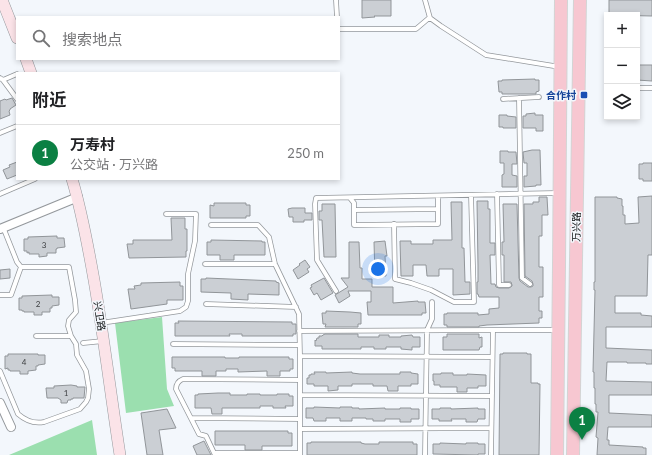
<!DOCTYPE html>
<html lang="zh">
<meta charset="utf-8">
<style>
body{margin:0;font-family:Lato,"Noto Sans SC",sans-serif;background:#f2f2f2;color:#202124}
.controls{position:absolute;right:12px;top:12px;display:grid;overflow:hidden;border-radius:0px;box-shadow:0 2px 6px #0003}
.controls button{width:36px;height:36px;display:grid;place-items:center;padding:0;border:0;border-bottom:1px solid #e0e0e0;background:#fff;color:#202124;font:20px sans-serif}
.you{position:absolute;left:378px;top:269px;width:14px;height:14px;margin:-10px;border:3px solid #fff;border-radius:50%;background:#1a73e8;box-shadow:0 0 0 6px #1a73e833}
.badge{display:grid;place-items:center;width:26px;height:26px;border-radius:50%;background:#0b8043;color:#fff;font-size:13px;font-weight:700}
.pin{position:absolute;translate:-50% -33px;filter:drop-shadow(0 1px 2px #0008)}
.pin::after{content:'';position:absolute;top:21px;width:14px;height:12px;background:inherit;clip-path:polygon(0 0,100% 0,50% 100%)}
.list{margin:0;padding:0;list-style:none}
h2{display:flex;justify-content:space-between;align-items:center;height:52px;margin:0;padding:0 16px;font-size:17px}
h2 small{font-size:13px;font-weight:400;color:#757577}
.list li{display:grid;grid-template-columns:26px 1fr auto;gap:12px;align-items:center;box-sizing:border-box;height:56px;padding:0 16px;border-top:1px solid #e0e0e0}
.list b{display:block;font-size:15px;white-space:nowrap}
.list p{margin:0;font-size:13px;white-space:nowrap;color:#757577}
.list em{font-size:13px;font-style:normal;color:#757577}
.icon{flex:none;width:22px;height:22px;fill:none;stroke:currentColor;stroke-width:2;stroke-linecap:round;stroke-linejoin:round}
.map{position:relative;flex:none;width:652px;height:455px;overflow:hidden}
.search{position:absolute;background:#fff;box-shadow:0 2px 6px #0003;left:16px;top:16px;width:324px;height:44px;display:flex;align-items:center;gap:10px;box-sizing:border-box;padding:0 14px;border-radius:0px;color:#757577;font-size:15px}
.panel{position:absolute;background:#fff;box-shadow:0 2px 6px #0003;left:16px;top:72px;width:324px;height:108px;border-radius:0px}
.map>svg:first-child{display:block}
.green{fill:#9bdfaf}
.building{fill:#cbcfd4;stroke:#919599}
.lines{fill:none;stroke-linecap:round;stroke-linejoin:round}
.lane-casing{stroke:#94989c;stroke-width:5.5}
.street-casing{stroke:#94989c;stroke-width:10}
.secondary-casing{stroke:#94989c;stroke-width:12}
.primary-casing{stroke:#d3d4d4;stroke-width:14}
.lane{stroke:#fff;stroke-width:4}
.street{stroke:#fff;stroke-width:8}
.secondary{stroke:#fbe3e8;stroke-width:11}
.primary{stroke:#f7c7d1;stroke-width:12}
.transit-dot{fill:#1a4fb4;stroke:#f3f7fc;stroke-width:1.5}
.labels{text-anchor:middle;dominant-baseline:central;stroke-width:3;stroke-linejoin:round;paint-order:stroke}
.number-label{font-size:8px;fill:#3c3e40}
.transit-label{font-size:10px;font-weight:bold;fill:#164399;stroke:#f3f7fc;text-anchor:end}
.street-label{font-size:10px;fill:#0c0e0f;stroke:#f3f7fc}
</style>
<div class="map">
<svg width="652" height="455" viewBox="0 0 652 455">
<rect width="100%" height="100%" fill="#f3f7fc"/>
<path class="green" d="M 162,317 L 167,389 L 174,406 L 126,413 L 115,323 Z
M 92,420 L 97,455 L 9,455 Z"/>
<path class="building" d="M 362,0 L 391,0 L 391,16 L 374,16 L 375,17 L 362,18 Z
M 609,0 L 652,0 L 652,16 L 609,15 Z
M 637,65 L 652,65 L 652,81 L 637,80 Z
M 535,79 L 535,80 L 539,80 L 539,91 L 536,92 L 536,94 L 502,94 L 502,92 L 499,92 L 498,81 L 502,81 L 502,80 Z
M 12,98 L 16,105 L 10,109 L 10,110 L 9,111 L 10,115 L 0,119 L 0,101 L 5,99 L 6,100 Z
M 535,113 L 535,115 L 543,115 L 543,131 L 536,131 L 536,128 L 523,128 L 523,116 L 526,116 L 526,114 Z
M 499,115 L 507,115 L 507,116 L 516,117 L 516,128 L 503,128 L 503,127 L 499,127 Z
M 532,150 L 540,150 L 541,185 L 536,185 L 536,186 L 524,187 L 524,176 L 527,176 L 527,163 L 524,163 L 523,152 Z
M 500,151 L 508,151 L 508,152 L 516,152 L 517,164 L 512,164 L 512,175 L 517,176 L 517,187 L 502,187 L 502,175 L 504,174 L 504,163 L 500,163 Z
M 17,162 L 17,175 L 7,179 L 3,170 L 10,167 L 9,165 Z
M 643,163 L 652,163 L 652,181 L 643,181 L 643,179 L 639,179 L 639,164 L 643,164 Z
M 652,196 L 652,255 L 648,255 L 647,296 L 615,296 L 615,313 L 641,313 L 641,315 L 652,316 L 652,327 L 606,327 L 606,348 L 652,350 L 652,364 L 646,364 L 646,363 L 627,363 L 627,362 L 607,362 L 606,381 L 652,382 L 652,395 L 609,395 L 609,413 L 652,415 L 652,427 L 608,427 L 607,440 L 609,440 L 609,445 L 643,447 L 643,448 L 646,448 L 646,455 L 597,455 L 598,438 L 596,437 L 598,412 L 596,412 L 596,404 L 595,404 L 595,388 L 594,388 L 594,372 L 593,372 L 595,290 L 594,290 L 594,282 L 595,282 L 595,197 L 617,197 L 617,198 L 622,199 L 622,206 L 623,206 L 623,215 L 625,215 L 625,224 L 639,223 L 638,197 Z
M 539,197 L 547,197 L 548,215 L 542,215 L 542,236 L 539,236 L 539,267 L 543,267 L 543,297 L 539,297 L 539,311 L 542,311 L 542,318 L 539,318 L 539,323 L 487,325 L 479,326 L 479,327 L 447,327 L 447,325 L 444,325 L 444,314 L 447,314 L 447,313 L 478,313 L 478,315 L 489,314 L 489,309 L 499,308 L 499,297 L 479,297 L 478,294 L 477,294 L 477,282 L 478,282 L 478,266 L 477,201 L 488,201 L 488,209 L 490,209 L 490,243 L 495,243 L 495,255 L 490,255 L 491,284 L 495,284 L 496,287 L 499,288 L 509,288 L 512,286 L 512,285 L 511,282 L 504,282 L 504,255 L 502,255 L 502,242 L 504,242 L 503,204 L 517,204 L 519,278 L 520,281 L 528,287 L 531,287 L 533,286 L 533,284 L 532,281 L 525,276 L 524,204 L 533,204 L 533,202 L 539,202 Z
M 451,202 L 462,202 L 462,248 L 464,248 L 465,282 L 470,282 L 470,294 L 453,295 L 453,269 L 439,269 L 439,276 L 427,276 L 426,265 L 413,265 L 413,276 L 401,276 L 400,241 L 411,241 L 411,244 L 433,244 L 433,240 L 452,240 Z
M 214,203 L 246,203 L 246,205 L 250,205 L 250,216 L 246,216 L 246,218 L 210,218 L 210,205 L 214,206 Z
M 322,204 L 335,204 L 336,257 L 324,257 L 322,220 L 319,220 L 319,211 L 322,211 Z
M 292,208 L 305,208 L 305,213 L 312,213 L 312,220 L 304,220 L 304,222 L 293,222 L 293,217 L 289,217 L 288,209 Z
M 171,218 L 185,218 L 185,229 L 187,229 L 187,251 L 186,251 L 186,257 L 129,258 L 127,244 L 133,244 L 133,240 L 172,240 Z
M 57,236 L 57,238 L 64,238 L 65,247 L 57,248 L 57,249 L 56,249 L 56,253 L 47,253 L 47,256 L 39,257 L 39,254 L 29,254 L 29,252 L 27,253 L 27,251 L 24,251 L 24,239 L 28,239 L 28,237 Z
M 211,240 L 262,241 L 262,242 L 265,242 L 265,255 L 234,255 L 234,260 L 220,260 L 220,255 L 207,255 L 207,242 L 211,242 Z
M 385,241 L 387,256 L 385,256 L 386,276 L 375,276 L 374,242 Z
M 349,242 L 359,242 L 360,268 L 362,268 L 362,279 L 372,279 L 372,287 L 393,287 L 393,303 L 418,301 L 418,302 L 425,302 L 426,313 L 422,313 L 422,315 L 368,315 L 367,302 L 371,302 L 371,291 L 348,291 L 350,296 L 339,303 L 335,295 L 348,287 L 341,278 L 349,278 Z
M 305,260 L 310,267 L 307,269 L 309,272 L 298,279 L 293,270 L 300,265 L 299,264 Z
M 10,269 L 10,278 L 0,279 L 0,270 Z
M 206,278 L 276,281 L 276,282 L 279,283 L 279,295 L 248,294 L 248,300 L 231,299 L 231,293 L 201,292 L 201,279 L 206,279 Z
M 324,278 L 333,293 L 321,300 L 317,293 L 314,295 L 310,288 L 312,287 L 311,285 Z
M 180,282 L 180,286 L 183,286 L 183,300 L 167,300 L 167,304 L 131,309 L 128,289 L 135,289 L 134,286 L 141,285 L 141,283 Z
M 52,295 L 52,297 L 59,297 L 59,305 L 52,306 L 52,308 L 50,308 L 50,312 L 42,312 L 42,315 L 34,315 L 34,312 L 24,312 L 24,311 L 22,311 L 22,310 L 19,310 L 19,298 L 22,298 L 22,296 Z
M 326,311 L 350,312 L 361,313 L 361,324 L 358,324 L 358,327 L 325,327 L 326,324 L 323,324 L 322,313 L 326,313 Z
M 178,321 L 292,322 L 292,324 L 296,324 L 296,334 L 293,334 L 293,336 L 242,336 L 242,334 L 229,334 L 230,336 L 175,336 L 175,323 L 179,323 Z
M 325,334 L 358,334 L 358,337 L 379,337 L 379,335 L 389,335 L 389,337 L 401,337 L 401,336 L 412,335 L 413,337 L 420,337 L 420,347 L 412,347 L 412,350 L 401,349 L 401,347 L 386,347 L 386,349 L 374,349 L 374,347 L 361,347 L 361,349 L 322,349 L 322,346 L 315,346 L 315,340 L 316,341 L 317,338 L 319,338 L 319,336 L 322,336 L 323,335 Z
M 447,334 L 479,334 L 479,338 L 482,337 L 482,347 L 480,347 L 479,350 L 443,350 L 443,337 L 447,337 Z
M 503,353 L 527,353 L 527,354 L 531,354 L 531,383 L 538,383 L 538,384 L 540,384 L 539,455 L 499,455 L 500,354 L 503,354 Z
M 8,354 L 38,354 L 38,355 L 45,355 L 45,364 L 38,365 L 38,366 L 36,366 L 36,370 L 28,371 L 28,374 L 20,374 L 20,371 L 10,371 L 10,370 L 8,370 L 8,368 L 5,369 L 5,356 L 8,356 Z
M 172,357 L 225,357 L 225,358 L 239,358 L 239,357 L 289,357 L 289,359 L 293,359 L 293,369 L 290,369 L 290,371 L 280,371 L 280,376 L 267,376 L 267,371 L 238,372 L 238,369 L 226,369 L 226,371 L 216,371 L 216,376 L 202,376 L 202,371 L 175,371 L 175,368 L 172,368 Z
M 314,372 L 326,372 L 326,373 L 352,372 L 352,373 L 360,374 L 400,374 L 400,372 L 411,372 L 411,373 L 418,374 L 418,384 L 411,384 L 411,386 L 398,386 L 398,391 L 388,391 L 387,386 L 373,386 L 373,384 L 352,384 L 352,386 L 338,386 L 338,390 L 328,391 L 328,386 L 314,386 L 314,384 L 307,384 L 307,378 L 309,378 L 309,375 L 311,375 L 311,374 L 315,374 Z
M 441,373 L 453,373 L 453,375 L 467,375 L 467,374 L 486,375 L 486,386 L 478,386 L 478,388 L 467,388 L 467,392 L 457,392 L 457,387 L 440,387 L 440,385 L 434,385 L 434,381 L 433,381 L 433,374 L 441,374 Z
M 71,385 L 77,386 L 77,387 L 85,387 L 84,398 L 73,398 L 73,399 L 71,399 L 71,400 L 68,400 L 67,403 L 61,403 L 61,400 L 58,398 L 47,398 L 46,388 L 54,388 L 54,386 Z
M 218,393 L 230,393 L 230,395 L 247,395 L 247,394 L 260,394 L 260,395 L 277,395 L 277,394 L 289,394 L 289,396 L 293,396 L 293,406 L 285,406 L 286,408 L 273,408 L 273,406 L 260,406 L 260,408 L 222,408 L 222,414 L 212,414 L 211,408 L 195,408 L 195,395 L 198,395 L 198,394 Z
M 314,407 L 340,408 L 340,407 L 352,407 L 352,408 L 359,408 L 359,409 L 385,408 L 385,409 L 400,409 L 400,408 L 411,408 L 411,409 L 419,409 L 419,419 L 411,419 L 411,422 L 400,422 L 400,419 L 385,419 L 385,421 L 373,421 L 373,419 L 366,419 L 366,418 L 352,418 L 352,421 L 340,421 L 340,418 L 326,418 L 326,421 L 314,421 L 313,418 L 306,418 L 306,408 L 314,408 Z
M 440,408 L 451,408 L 451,409 L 478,408 L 478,409 L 485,409 L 485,419 L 478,419 L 477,422 L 466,422 L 466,419 L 451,419 L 452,421 L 439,421 L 439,419 L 432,419 L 432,409 L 440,409 Z
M 167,409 L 176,428 L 159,430 L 163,455 L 147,455 L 141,413 Z
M 215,431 L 288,431 L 288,433 L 292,433 L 292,446 L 262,446 L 262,450 L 245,450 L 245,445 L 215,445 Z
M 204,441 L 211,455 L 197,455 L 193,446 Z
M 311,442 L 361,442 L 361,443 L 365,444 L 379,444 L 379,442 L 413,442 L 413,444 L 417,444 L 417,455 L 307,455 L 307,443 L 311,443 Z
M 440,443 L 466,444 L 466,443 L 478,443 L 478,444 L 485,444 L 485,454 L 478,454 L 478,455 L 433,454 L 433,444 L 440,444 Z"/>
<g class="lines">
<defs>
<path id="lane" d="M 336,0 L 337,17
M 425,0 L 430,18 L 441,26 L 486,55 L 560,67
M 339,29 L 416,29 L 429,18
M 0,78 L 3,80 L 17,74
M 3,80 L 17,99
M 637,88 L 652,88
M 519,98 L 522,278 L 530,284
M 503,99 L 539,97
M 0,133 L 17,126
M 0,194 L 35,179
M 497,194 L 499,285 L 509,285
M 350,198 L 354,203 L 354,225 L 438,224 L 438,196
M 354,210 L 438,209
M 394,224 L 395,279 L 411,283 L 431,290 L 454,302 L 474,302 L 471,195
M 211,225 L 258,225 L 269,237 L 275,264 L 299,314 L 300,356
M 205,264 L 275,264
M 336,291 L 317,260 L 315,204 L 316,198 L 557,193
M 0,295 L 11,295 L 21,267
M 206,304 L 296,307
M 101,323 L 180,311 L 186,307 L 188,301 L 188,274 L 195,241 L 196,214 L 166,214
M 299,331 L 493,330
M 36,336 L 71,336
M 83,343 L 103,341
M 173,344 L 299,345
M 0,371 L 18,414 C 26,421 34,424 44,422 L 80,409 L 86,402 L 88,398 L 89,389 L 86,371 L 77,355 L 76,344 L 71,336 L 68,326 L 69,320 L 76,312 L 75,300 L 69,267 L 21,267 L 17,262 L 3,227
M 300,380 L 300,356 L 492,357
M 300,395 L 492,396
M 191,418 L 300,419
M 300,429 L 491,428
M 214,453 L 300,453
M 215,455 L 206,436 L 199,434 L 176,389 C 176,384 178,381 183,379 L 300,380 L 300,455
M 425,455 L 427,330 L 432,319 L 432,302
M 491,455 L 493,330 L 558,330"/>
<path id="street" d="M 0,229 L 78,197
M 0,403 L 11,427"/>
<path id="secondary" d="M 2,0 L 17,38
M 26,59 L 31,73
M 72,179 C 82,212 88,246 94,280 C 104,338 111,397 120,455"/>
<path id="primary" d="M 557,455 L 559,266 L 561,0
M 573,455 L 580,0"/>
</defs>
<use href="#lane" class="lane-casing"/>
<use href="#street" class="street-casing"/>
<use href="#secondary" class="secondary-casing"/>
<use href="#primary" class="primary-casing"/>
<use href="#lane" class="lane"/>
<use href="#street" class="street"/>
<use href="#secondary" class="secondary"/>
<use href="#primary" class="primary"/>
</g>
<rect class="transit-dot" x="580" y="91" width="8" height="8" rx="2"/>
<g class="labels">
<g class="number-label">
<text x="44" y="245">3</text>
<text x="38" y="304">2</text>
<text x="24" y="362">4</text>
<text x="66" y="393">1</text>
</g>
<g class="transit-label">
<text x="576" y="95">合作村</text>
</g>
<g class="street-label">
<text transform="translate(576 227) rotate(-89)">万兴路</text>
<text transform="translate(100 316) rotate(81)">兴卫路</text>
</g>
</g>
</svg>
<div class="controls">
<button>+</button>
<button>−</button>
<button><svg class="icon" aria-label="layers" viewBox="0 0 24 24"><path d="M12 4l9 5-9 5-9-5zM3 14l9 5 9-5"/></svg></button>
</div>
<div class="you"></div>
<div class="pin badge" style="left:582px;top:440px">1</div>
<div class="search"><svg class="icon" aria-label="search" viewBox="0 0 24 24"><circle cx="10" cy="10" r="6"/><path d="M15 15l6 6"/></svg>搜索地点</div>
<section class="panel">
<h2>附近<small></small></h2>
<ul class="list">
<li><span class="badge">1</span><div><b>万寿村</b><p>公交站 · 万兴路</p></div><em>250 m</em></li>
</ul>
</section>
</div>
